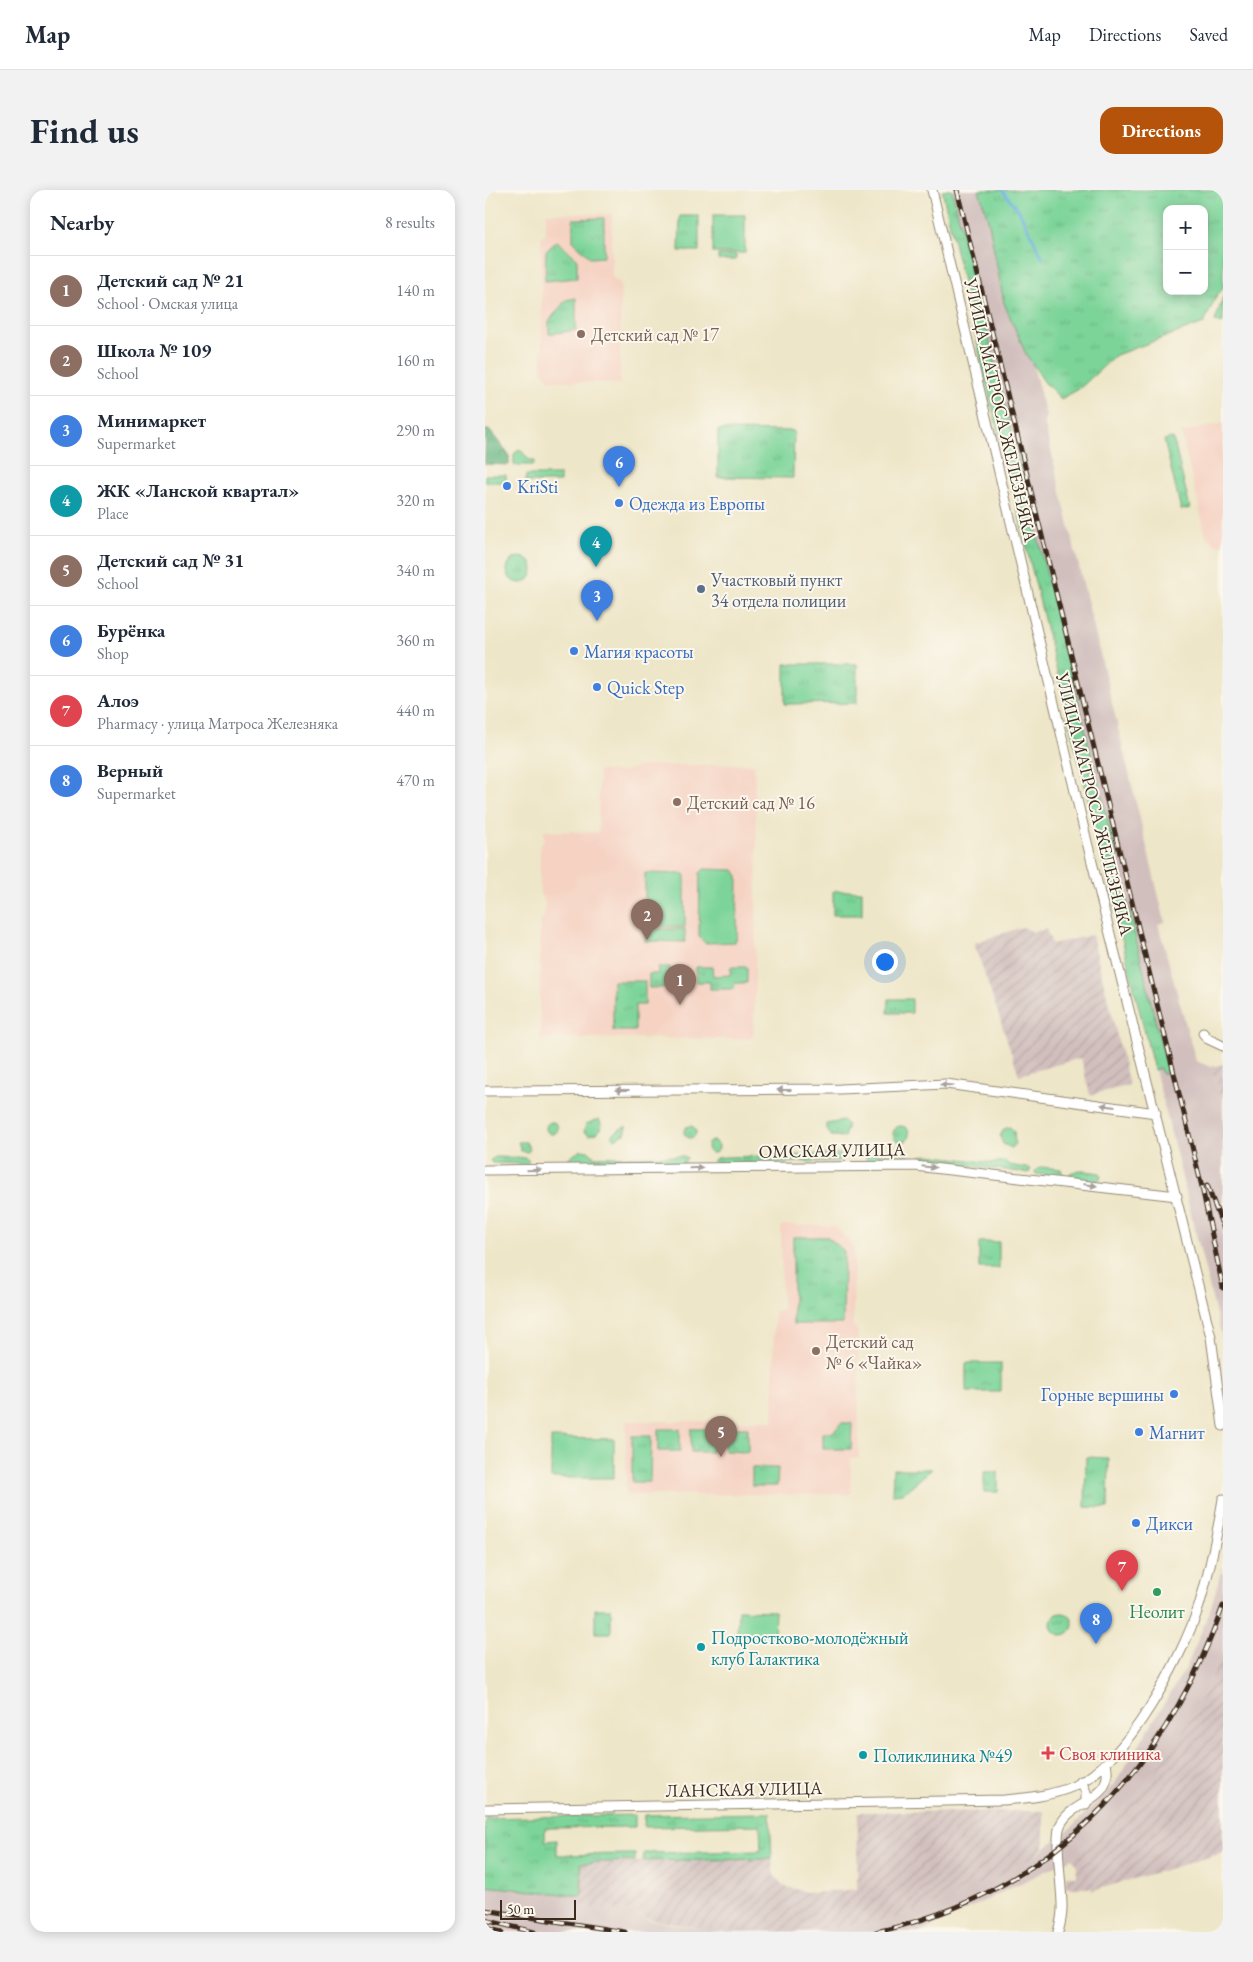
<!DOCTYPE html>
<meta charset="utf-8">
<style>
body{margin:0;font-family:"EB Garamond",serif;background:#f2f2f3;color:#1f2937}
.controls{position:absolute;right:15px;top:15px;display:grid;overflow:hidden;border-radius:10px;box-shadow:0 2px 12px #0003}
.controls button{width:45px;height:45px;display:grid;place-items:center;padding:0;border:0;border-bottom:1px solid #e0e1e3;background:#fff;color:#1f2937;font:25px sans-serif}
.scale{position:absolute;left:15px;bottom:12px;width:76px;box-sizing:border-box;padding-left:5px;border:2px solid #3b2a1e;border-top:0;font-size:14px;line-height:18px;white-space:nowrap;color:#3b2a1e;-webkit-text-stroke:4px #fbf7ec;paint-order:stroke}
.you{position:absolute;left:399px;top:771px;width:18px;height:18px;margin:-12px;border:4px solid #fff;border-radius:50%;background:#1a73e8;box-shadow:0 0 0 8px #1a73e833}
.badge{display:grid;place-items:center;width:32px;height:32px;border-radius:50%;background:#b45309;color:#fff;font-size:16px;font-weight:700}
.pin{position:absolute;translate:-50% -41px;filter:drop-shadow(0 1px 2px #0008)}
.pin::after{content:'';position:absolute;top:26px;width:18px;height:15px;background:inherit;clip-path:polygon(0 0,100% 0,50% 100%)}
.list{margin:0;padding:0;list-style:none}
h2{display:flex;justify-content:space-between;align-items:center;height:65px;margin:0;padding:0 20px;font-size:21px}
h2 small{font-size:16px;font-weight:400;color:#747a83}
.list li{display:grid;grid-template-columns:32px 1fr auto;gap:15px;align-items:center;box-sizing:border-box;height:70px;padding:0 20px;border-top:1px solid #e0e1e3}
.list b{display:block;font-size:19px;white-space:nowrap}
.list p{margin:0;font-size:16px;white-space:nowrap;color:#747a83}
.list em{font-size:16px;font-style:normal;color:#747a83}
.map{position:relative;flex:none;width:738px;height:1742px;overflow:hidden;border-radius:15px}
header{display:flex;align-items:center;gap:30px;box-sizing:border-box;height:70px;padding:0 25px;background:#fff;border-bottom:1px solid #e0e1e3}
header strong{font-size:24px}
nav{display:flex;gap:28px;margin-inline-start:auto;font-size:18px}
.intro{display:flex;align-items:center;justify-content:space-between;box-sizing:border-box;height:120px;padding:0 30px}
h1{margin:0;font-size:35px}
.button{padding:12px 22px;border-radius:15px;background:#b45309;color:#fff;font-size:18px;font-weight:700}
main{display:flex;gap:30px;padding:0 30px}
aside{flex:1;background:#fff;border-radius:15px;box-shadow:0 2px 12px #0003}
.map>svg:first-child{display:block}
.built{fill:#f5d2c2}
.industrial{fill:url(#industrial-furrows)}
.railway{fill:#d1bfbd}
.grass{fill:url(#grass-tufts);stroke:#5c7f5c;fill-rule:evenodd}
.forest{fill:url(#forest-crowns);stroke:#507050}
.garden{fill:#7cd499;stroke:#5c7f5c}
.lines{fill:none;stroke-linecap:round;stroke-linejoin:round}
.stream{stroke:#60afda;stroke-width:3}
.street-casing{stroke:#948873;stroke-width:11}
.street{stroke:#fff;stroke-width:9}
.rail-casing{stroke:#3b2a1e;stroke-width:5}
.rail{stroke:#fbf7ec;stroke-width:3;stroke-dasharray:9;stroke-linecap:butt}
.oneway{fill:#a79f9a}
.education-dot{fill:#8d6e63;stroke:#fbf7ec;stroke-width:2}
.shop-dot{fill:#3f7fe0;stroke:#fbf7ec;stroke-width:2}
.service-dot{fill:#5c6f8a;stroke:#fbf7ec;stroke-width:2}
.leisure-dot{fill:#2e9e5b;stroke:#fbf7ec;stroke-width:2}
.culture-dot{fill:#0f9aa8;stroke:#fbf7ec;stroke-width:2}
.health-dot{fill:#e0444e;stroke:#fbf7ec;stroke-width:2}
.labels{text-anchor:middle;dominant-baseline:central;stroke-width:4;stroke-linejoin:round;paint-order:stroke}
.education-label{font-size:18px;fill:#785e54;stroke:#fbf7ec;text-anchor:start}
.street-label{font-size:18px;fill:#3b2a1e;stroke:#fbf7ec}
.shop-label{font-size:18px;fill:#366cbe;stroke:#fbf7ec;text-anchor:start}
.service-label{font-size:18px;fill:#4e5e75;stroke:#fbf7ec;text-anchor:start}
.leisure-label{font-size:18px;fill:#27864d;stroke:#fbf7ec}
.culture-label{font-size:18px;fill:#0d838f;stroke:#fbf7ec;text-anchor:start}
.health-label{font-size:18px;fill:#be3a42;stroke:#fbf7ec;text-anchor:start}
</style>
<header>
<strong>Map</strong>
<nav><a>Map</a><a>Directions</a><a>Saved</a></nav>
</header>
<div class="intro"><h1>Find us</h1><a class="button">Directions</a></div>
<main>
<aside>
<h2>Nearby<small>8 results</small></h2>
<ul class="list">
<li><span class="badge" style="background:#8d6e63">1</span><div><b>Детский сад № 21</b><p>School · Омская улица</p></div><em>140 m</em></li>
<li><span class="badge" style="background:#8d6e63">2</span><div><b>Школа № 109</b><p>School</p></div><em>160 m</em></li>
<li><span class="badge" style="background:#3f7fe0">3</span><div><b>Минимаркет</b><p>Supermarket</p></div><em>290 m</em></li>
<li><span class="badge" style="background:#0f9aa8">4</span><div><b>ЖК «Ланской квартал»</b><p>Place</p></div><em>320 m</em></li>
<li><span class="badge" style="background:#8d6e63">5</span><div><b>Детский сад № 31</b><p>School</p></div><em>340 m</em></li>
<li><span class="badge" style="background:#3f7fe0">6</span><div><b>Бурёнка</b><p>Shop</p></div><em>360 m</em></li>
<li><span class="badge" style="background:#e0444e">7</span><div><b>Алоэ</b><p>Pharmacy · улица Матроса Железняка</p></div><em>440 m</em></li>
<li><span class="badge" style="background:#3f7fe0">8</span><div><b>Верный</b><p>Supermarket</p></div><em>470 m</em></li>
</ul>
</aside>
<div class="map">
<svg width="738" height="1742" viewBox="0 0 738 1742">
<defs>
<pattern id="industrial-furrows" width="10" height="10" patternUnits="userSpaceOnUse" patternTransform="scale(1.25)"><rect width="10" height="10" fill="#d1bfbd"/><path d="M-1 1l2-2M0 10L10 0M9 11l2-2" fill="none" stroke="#b4a4a2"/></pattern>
<pattern id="grass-tufts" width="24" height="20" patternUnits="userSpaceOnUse" patternTransform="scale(1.25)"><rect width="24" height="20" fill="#7cd499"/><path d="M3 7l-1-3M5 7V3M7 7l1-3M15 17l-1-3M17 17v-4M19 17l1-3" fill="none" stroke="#6cb683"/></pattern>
<pattern id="forest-crowns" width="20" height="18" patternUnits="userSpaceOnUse" patternTransform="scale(1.25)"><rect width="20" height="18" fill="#65b681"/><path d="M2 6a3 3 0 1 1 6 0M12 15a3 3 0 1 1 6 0" fill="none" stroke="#549469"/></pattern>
</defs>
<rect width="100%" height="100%" fill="#fbf7ec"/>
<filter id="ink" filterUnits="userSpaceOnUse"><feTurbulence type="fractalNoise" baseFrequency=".02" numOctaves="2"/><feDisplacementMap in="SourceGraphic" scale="10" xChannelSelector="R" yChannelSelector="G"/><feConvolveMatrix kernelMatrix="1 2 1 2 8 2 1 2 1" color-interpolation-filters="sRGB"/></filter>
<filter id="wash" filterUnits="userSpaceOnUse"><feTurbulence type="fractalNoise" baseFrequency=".0096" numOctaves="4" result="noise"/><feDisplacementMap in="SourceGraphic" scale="20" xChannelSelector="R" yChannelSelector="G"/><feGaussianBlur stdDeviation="1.12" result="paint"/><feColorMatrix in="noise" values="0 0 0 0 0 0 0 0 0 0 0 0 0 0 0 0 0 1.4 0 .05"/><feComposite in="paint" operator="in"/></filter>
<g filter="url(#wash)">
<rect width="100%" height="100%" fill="#eee6c8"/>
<path class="built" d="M 61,23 L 127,24 L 127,87 L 136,94 L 135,194 L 65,190 L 57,182 L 56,47 L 61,43 Z
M 738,233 L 738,354 L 731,355 L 721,346 L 696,243 Z
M 269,574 L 272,655 L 269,844 L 265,849 L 55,848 L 55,731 L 59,727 L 60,714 L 59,709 L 55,704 L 55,657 L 59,650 L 59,641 L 113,642 L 114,581 L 138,582 L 156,576 Z
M 296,1035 L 350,1036 L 369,1057 L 368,1134 L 373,1142 L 374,1268 L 366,1268 L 366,1304 L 141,1305 L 141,1231 L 288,1231 L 289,1122 L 297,1119 Z"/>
<path class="industrial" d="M 538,737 L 548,742 L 561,739 L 567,754 L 607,745 L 644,895 L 605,905 L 596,868 L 534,885 L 489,753 Z
M 738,874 L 738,915 L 726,877 Z
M 738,1461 L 738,1663 L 607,1701 L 606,1698 L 581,1698 L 581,1686 L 591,1686 L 592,1676 L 587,1668 L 654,1604 L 709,1523 Z
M 559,1621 L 559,1657 L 550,1666 L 523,1682 L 456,1712 L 405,1730 L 390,1731 L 390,1733 L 318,1742 L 232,1741 L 163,1729 L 151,1722 L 97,1717 L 95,1673 L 287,1669 L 289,1685 L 298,1696 L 326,1703 L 372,1699 L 373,1622 Z"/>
<path class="railway" d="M 458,0 L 503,0 L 561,226 L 559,232 L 680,732 L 673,734 L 711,871 L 726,877 L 738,915 L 738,1152 L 670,879 Z
M 738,1375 L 738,1461 L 709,1523 L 654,1604 L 587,1668 L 436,1742 L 318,1742 L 390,1733 L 390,1731 L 405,1730 L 456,1712 L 461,1706 L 471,1705 L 471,1703 L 523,1682 L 550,1666 L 588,1636 L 631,1592 L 701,1478 L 724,1423 Z
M 0,1696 L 97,1706 L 97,1717 L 151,1722 L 163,1730 L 205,1737 L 277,1742 L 0,1742 Z"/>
<path class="grass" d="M 457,0 L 467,0 L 629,656 L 683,883 L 677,884 L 675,878 L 669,880 L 500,187 Z
M 494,0 L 738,0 L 738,99 L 732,105 L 719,133 L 631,165 L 594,199 L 576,209 L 560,193 L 541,164 L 519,113 L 504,33 ZM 682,19 L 719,19 L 719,101 L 682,101 Z
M 195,26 L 214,26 L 214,61 L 194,61 Z
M 119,28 L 119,67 L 106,68 L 88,51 L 88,29 Z
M 72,51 L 92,69 L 92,88 L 60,91 L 61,61 Z
M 738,107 L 738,133 L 730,131 Z
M 91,108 L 91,140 L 64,144 L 64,131 L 81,110 Z
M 233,240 L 309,241 L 308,288 L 233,287 Z
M 688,248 L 705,318 L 696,320 L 679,250 Z
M 35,259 L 44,270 L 49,270 L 49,275 L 29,275 L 29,264 Z
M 0,285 L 21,285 L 21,292 L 0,292 Z
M 41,285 L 75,285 L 75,292 L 41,292 Z
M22 380a13 13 0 1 1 26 0a13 13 0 1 1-26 0Z
M 300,474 L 372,474 L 372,513 L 300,514 Z
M 348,701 L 377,701 L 377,725 L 348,725 Z
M 173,777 L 185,777 L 185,783 L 196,783 L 196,797 L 164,798 L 164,784 L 173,784 Z
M 211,777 L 227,777 L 228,786 L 245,785 L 246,777 L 262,777 L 262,793 L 250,793 L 249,799 L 225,799 L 225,792 L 211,792 Z
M 128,791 L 160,791 L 160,815 L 150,815 L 150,841 L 128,841 Z
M 404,809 L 427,809 L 427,823 L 403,823 Z
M 114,929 L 117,936 L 112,943 L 104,945 L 99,941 L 101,934 Z
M 358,931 L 363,935 L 359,947 L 346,946 L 342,939 L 342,934 Z
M61 938a6 6 0 1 1 12 0a6 6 0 1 1-12 0Z
M199 942a6 6 0 1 1 12 0a6 6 0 1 1-12 0Z
M408 944a8 8 0 1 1 16 0a8 8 0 1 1-16 0Z
M 139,937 L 142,937 L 140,944 L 129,949 L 127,947 L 127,944 Z
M 525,937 L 529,941 L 530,954 L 527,958 L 518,954 L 515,946 L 519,939 Z
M222 957a6 6 0 1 1 12 0a6 6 0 1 1-12 0Z
M 33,952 L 41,952 L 45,960 L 42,962 L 36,961 Z
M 96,960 L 103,961 L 110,967 L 199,966 L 202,969 L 198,974 L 79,974 L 79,971 Z
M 356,964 L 354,971 L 230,974 L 228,971 L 231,968 L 240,967 Z
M 387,964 L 423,965 L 422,972 L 382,972 L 381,967 Z
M 443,965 L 508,973 L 520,971 L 524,975 L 546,979 L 544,983 L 436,970 L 436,966 Z
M 11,967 L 41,968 L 44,971 L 42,974 L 7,973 L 5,970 Z
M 555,977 L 576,979 L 578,985 L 575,987 L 551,984 L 550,981 Z
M 594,980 L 615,983 L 616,987 L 612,992 L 589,989 L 585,986 L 585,983 Z
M 308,1047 L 343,1047 L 359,1061 L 358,1134 L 308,1134 Z
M 494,1052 L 514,1052 L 514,1078 L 494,1078 Z
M 481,1173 L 516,1173 L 516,1202 L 481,1202 Z
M 356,1233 L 367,1233 L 366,1259 L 338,1259 L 338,1243 L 348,1243 Z
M 239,1238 L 263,1238 L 263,1262 L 239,1261 Z
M 173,1239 L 195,1239 L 195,1261 L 173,1261 Z
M 206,1239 L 228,1239 L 227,1262 L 206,1262 Z
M 147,1246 L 166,1246 L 165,1292 L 147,1292 Z
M 601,1267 L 624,1268 L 623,1318 L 600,1317 Z
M 267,1278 L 293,1278 L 292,1296 L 267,1296 Z
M 408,1279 L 447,1279 L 418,1303 L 407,1304 Z
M 499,1282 L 513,1282 L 513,1302 L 499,1302 Z
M 110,1419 L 126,1419 L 126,1443 L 110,1443 Z
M566 1434a11 11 0 1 1 22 0a11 11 0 1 1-22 0Z
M 285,1623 L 287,1669 L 158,1671 L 159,1663 L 276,1661 L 275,1635 L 159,1637 L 160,1625 Z
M 150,1625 L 150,1637 L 60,1638 L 60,1651 L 72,1650 L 72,1665 L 150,1664 L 150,1671 L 96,1673 L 97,1706 L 0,1696 L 0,1628 Z"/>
<path class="forest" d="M 1,240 L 4,240 L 24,265 L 24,275 L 0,274 Z"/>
<path class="garden" d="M 228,25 L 260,25 L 260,63 L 228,63 Z
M 233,65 L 251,65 L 251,70 L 233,70 Z
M 219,679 L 249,680 L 253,686 L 252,746 L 250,752 L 220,753 L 214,747 L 215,683 Z
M 160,683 L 200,684 L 200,737 L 160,736 Z
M 160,739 L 200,739 L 200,752 L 160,751 Z
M 66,1248 L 129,1249 L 129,1288 L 66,1288 Z
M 253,1420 L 290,1421 L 289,1448 L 252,1447 Z"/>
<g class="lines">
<path class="stream" d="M 517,0 L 534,21 L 558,68"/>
</g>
</g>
<g filter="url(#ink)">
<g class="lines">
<defs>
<path id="street" d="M 447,0 L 602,652 L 726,1147 L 738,1236
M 718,843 L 723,849 L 738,856
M 0,901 L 355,899 L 461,894 L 671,923
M 0,980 L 430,976 L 692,1006
M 596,1591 L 601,1602 L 601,1614
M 0,1619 L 519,1610 C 543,1608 566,1606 589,1596 C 643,1571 696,1470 714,1416 C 725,1380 732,1345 738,1309
M 573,1742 C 575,1735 577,1727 577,1719 C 578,1702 569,1648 575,1636 C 586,1609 630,1613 621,1573"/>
</defs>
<use href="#street" class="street-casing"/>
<use href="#street" class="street"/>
<defs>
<path id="rail" d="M 472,0 L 717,997 L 738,1098
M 722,995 L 738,1037
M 0,1720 L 140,1742
M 0,1730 L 49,1742
M 0,1738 L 17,1742
M 391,1742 C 567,1703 679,1582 738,1416"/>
</defs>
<use href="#rail" class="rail-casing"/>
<use href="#rail" class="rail"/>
</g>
<defs><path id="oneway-solid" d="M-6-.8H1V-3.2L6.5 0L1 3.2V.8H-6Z" transform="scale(1.25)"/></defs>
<g class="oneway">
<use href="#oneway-solid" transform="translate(462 895) rotate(-177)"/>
<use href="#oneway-solid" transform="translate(137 900) rotate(180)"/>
<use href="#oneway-solid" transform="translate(299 900) rotate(180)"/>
<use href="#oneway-solid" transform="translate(623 916) rotate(-172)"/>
<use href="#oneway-solid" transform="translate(444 977) rotate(6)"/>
<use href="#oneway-solid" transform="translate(211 978) rotate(-1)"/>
<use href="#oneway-solid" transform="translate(49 980) rotate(-1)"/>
<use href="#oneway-solid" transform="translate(605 995) rotate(7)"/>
</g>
</g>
<g class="education-dot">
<circle cx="96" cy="144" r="5"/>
<circle cx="192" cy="612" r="5"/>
<circle cx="331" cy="1161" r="5"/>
</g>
<g class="shop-dot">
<circle cx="22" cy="296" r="5"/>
<circle cx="134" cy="313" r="5"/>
<circle cx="89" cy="461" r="5"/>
<circle cx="112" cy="497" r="5"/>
<circle cx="689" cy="1204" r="5"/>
<circle cx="654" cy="1242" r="5"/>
<circle cx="651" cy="1333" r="5"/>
</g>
<circle class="service-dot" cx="216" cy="399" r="5"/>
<circle class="leisure-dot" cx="672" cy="1402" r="5"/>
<g class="culture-dot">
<circle cx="216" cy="1457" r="5"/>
<circle cx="378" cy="1565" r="5"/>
</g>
<path class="health-dot" d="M560.5 1555.5h5v5h5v5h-5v5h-5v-5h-5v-5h5z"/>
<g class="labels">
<g class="education-label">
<text x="106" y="144">Детский сад № 17</text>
<text x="202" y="612">Детский сад № 16</text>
<text x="341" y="1151">Детский сад<tspan x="341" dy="21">№ 6 «Чайка»</tspan></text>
</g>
<g class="street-label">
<text transform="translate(516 220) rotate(77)">УЛИЦА МАТРОСА ЖЕЛЕЗНЯКА</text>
<text transform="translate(610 614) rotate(76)">УЛИЦА МАТРОСА ЖЕЛЕЗНЯКА</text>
<text transform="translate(347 960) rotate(-1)">ОМСКАЯ УЛИЦА</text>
<text transform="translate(259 1599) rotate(-1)">ЛАНСКАЯ УЛИЦА</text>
</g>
<g class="shop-label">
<text x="32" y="296">KriSti</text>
<text x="144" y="313">Одежда из Европы</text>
<text x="99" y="461">Магия красоты</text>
<text x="122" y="497">Quick Step</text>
<text x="679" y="1204" text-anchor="end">Горные вершины</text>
<text x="664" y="1242">Магнит</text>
<text x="661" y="1333">Дикси</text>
</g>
<g class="service-label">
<text x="226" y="389">Участковый пункт<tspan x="226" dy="21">34 отдела полиции</tspan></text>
</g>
<g class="leisure-label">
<text x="672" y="1421">Неолит</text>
</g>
<g class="culture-label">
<text x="226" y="1447">Подростково-молодёжный<tspan x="226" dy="21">клуб Галактика</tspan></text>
<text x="388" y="1565">Поликлиника №49</text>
</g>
<g class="health-label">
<text x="574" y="1563">Своя клиника</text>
</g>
</g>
</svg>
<div class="controls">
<button>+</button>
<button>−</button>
</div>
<div class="scale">50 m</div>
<div class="you"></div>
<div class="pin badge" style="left:195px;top:815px;background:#8d6e63">1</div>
<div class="pin badge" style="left:162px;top:750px;background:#8d6e63">2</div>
<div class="pin badge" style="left:112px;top:431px;background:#3f7fe0">3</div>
<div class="pin badge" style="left:111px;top:377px;background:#0f9aa8">4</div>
<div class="pin badge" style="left:236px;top:1267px;background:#8d6e63">5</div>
<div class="pin badge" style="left:134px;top:297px;background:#3f7fe0">6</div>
<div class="pin badge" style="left:637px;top:1401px;background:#e0444e">7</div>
<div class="pin badge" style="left:611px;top:1454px;background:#3f7fe0">8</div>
</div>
</main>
